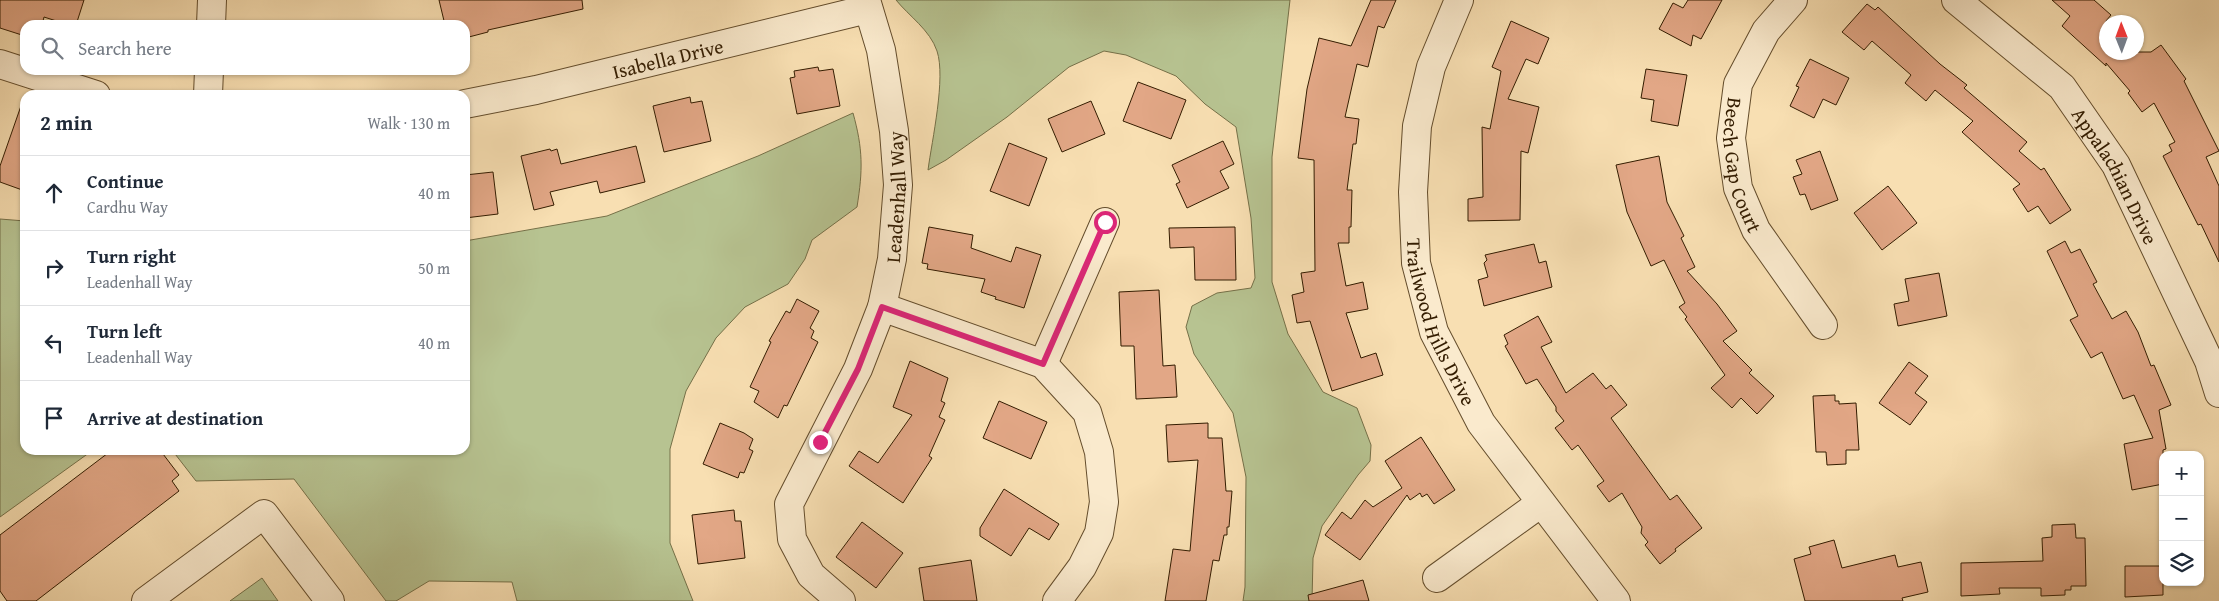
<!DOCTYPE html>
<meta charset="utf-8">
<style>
body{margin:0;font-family:"Gentium Book Plus",serif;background:#f6f6f7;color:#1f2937}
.controls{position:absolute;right:15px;bottom:15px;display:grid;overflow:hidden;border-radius:10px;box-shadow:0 1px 4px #0004}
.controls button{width:45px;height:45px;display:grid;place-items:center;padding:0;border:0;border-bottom:1px solid #e0e1e3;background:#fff;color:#1f2937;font:25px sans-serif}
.compass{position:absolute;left:2099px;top:15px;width:45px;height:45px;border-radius:50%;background:#fff;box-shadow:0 1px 4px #0004;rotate:359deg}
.stop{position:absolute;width:15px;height:15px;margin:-11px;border:4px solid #db2777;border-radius:50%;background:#fff}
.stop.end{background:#db2777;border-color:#fff;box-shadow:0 1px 5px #0008}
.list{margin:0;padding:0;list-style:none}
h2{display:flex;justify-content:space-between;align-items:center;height:65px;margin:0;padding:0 20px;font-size:21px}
h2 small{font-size:16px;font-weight:400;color:#747a83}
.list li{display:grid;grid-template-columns:32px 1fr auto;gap:15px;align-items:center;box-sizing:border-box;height:75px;padding:0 20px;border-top:1px solid #e0e1e3}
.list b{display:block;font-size:19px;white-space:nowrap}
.list p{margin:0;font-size:16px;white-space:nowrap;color:#747a83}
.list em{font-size:16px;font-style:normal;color:#747a83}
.icon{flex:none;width:28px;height:28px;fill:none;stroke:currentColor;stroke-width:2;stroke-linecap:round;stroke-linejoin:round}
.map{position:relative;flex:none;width:2219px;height:601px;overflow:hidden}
.search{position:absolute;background:#fff;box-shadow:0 1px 4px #0004;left:20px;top:20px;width:450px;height:55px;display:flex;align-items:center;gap:12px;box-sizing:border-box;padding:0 18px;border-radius:15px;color:#747a83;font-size:19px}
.panel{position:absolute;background:#fff;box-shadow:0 1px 4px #0004;left:20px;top:90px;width:450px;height:365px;border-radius:15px}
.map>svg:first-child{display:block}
.green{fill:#b7c391;stroke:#757048}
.building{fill:#e2a786;stroke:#331c00}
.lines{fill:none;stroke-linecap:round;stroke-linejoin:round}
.minor-casing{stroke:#644d2c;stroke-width:30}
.minor{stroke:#faeacd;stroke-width:28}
.route{stroke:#db2777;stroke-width:6}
.labels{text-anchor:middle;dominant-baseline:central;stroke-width:5;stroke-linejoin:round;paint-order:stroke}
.street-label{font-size:20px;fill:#331c00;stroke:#faeacd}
</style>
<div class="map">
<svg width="2219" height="601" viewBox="0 0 2219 601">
<rect width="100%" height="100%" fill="#f8dfb2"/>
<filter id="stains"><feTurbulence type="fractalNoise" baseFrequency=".004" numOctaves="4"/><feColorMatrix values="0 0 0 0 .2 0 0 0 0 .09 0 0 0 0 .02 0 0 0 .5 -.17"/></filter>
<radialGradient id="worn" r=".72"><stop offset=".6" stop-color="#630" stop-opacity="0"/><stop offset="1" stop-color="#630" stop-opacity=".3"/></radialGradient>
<path class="green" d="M 896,0 L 1290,0 L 1272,157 L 1272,282 L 1288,334 L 1323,392 L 1357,408 L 1371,445 L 1370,461 L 1358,475 L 1322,526 L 1313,558 L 1312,601 L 1243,601 L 1245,587 L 1246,477 L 1233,413 L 1194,354 L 1186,327 L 1192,306 L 1217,293 L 1251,288 L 1255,278 L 1251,218 L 1236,127 L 1205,104 L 1176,76 L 1126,55 L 1104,51 L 1069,67 L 1007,117 L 946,160 L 928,170 C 932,140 946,78 937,51 C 930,30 909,16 896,0 Z
M 853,113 C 863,149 863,170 857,207 L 812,240 L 805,259 L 788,284 L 745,307 L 716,338 L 686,391 L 670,449 L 670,543 L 693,601 L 517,601 L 512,582 L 429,581 L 396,601 L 386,601 L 294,479 L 196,481 L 172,450 L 465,450 L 465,241 L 607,216 L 758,156 Z
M 0,219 L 25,221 L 25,450 L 93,450 L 0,517 Z
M 262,578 L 278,601 L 230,601 Z"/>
<path class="building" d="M 0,0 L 84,0 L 76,25 L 69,25 L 44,17 L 42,25 L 25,25 L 25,36 L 0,28 Z
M 439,0 L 582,0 L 583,9 L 488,30 L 488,32 L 465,38 L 465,25 L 445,25 Z
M 1371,0 L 1396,0 L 1384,28 L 1378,26 L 1368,67 L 1357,64 L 1345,117 L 1359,119 L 1356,144 L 1353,144 L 1347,190 L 1352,190 L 1351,227 L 1349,227 L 1349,243 L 1338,243 L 1346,286 L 1363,282 L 1368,309 L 1346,313 L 1361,358 L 1376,353 L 1383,375 L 1332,391 L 1310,321 L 1297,323 L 1292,295 L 1304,292 L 1301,273 L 1315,271 L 1314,160 L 1298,158 L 1307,89 L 1319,38 L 1351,46 Z
M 1688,0 L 1722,0 L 1701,39 L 1693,35 L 1691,46 L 1659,29 L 1673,3 L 1683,8 Z
M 2052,0 L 2094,0 L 2111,15 L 2106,21 L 2106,52 L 2151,52 L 2161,45 L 2186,79 L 2184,81 L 2219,151 L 2206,157 L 2219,186 L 2219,262 L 2201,224 L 2198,225 L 2163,156 L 2172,151 L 2169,145 L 2175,142 L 2154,103 L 2142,112 L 2128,93 L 2130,91 L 2106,63 L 2106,66 L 2062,26 L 2070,16 Z
M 1867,4 L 1875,10 L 1878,7 L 1940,64 L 1967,85 L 1964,88 L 2027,142 L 2019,151 L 2041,170 L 2044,168 L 2071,210 L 2050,224 L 2038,206 L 2028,212 L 2013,189 L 2020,184 L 1962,132 L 1973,121 L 1935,90 L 1926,101 L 1905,83 L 1911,75 L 1872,41 L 1864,50 L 1842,32 Z
M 1511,21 L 1549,38 L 1538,64 L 1526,59 L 1508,99 L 1539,107 L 1528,153 L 1521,151 L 1520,220 L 1468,221 L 1468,199 L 1483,197 L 1482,127 L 1490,129 L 1501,71 L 1492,67 Z
M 1810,59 L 1849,78 L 1836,105 L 1823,99 L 1814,118 L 1790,106 L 1799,87 L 1796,86 Z
M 818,67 L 819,71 L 833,69 L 840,106 L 797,114 L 790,78 L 795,77 L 794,71 Z
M 1646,69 L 1687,75 L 1678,126 L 1651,121 L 1654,100 L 1641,98 Z
M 1138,82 L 1186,100 L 1171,139 L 1123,121 Z
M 690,97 L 691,103 L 702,101 L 711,141 L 664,152 L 653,106 Z
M 1091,101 L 1105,134 L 1062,152 L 1048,119 Z
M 22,103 L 25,103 L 25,191 L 0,182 L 0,166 Z
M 1223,141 L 1234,164 L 1220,171 L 1229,188 L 1187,208 L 1176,184 L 1180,182 L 1172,165 Z
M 1009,143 L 1047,158 L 1029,206 L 990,191 Z
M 636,146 L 645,182 L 600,193 L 597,181 L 550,192 L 554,205 L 534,210 L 521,156 L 550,149 L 551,151 L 557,149 L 561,164 Z
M 1820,151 L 1838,200 L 1811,210 L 1805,194 L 1800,195 L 1793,177 L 1802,174 L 1796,160 Z
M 1659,156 L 1667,202 L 1684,236 L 1681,238 L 1695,267 L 1687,271 L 1717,304 L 1737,331 L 1723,341 L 1752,370 L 1749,373 L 1774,396 L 1757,414 L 1741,398 L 1732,408 L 1711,388 L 1725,375 L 1685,319 L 1687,317 L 1679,307 L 1685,303 L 1664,260 L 1651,266 L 1627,212 L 1616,165 Z
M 493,172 L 498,214 L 465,218 L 465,175 Z
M 1888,186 L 1917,223 L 1882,250 L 1854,213 Z
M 929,227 L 973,235 L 971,248 L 1011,262 L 1016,247 L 1041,255 L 1024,308 L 995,299 L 996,297 L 981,292 L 985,279 L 927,269 L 928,264 L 922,263 Z
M 1235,227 L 1236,280 L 1195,280 L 1194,247 L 1170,248 L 1169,228 Z
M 2065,241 L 2071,253 L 2080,249 L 2097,282 L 2093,284 L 2112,319 L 2126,311 L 2138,332 L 2151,366 L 2154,365 L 2171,405 L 2159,410 L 2166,449 L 2163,450 L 2163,484 L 2132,490 L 2124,444 L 2153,438 L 2134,395 L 2123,399 L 2102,352 L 2091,358 L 2070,320 L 2078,316 L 2047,251 Z
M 1534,244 L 1539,263 L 1546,261 L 1552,287 L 1484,306 L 1478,280 L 1488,277 L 1484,263 L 1487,260 L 1485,255 Z
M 1939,273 L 1947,316 L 1898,326 L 1894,304 L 1909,301 L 1905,279 Z
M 1159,290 L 1163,366 L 1175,365 L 1177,397 L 1136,399 L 1134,346 L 1121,346 L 1119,292 Z
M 797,299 L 819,311 L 810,328 L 814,331 L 811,338 L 818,342 L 787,406 L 784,405 L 778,418 L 754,402 L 759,391 L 750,387 L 771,342 L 769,341 L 786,311 L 790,313 Z
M 1538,316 L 1552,342 L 1541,347 L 1566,393 L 1593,373 L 1606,389 L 1611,385 L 1627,405 L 1611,418 L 1670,500 L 1677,495 L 1702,528 L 1675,549 L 1676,551 L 1660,564 L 1645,545 L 1648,542 L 1641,533 L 1642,527 L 1622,493 L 1609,502 L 1597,486 L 1604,481 L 1578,445 L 1572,450 L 1555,428 L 1564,421 L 1556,411 L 1556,407 L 1537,379 L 1526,384 L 1505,346 L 1508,344 L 1504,335 Z
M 910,361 L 948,378 L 941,401 L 945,403 L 939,417 L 945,420 L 929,456 L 932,458 L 903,503 L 849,466 L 859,451 L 878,463 L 912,415 L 893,407 Z
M 1909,362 L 1928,376 L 1915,393 L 1927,402 L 1910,425 L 1879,403 Z
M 1835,395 L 1835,401 L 1839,401 L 1839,404 L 1856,403 L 1859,450 L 1846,450 L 1846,464 L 1827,465 L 1826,452 L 1816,452 L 1813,396 Z
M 999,401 L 1047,422 L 1031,459 L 983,438 Z
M 720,423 L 744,433 L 753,439 L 749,449 L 753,451 L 744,473 L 740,472 L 738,478 L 703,464 Z
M 1208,423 L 1208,438 L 1222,438 L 1226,491 L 1232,491 L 1229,527 L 1227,527 L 1227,535 L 1224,535 L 1219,561 L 1213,560 L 1206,601 L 1165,601 L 1173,549 L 1190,551 L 1198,460 L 1168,462 L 1166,425 Z
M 1421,437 L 1455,490 L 1434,504 L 1427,494 L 1422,497 L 1420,493 L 1410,500 L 1407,495 L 1360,560 L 1325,535 L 1342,512 L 1351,519 L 1365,500 L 1373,507 L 1402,488 L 1385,461 Z
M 112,450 L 160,450 L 179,475 L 172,481 L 179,491 L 36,601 L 7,601 L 0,591 L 0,535 Z
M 1004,489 L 1059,524 L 1049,540 L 1029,528 L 1011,556 L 980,536 L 980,528 Z
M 734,510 L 735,521 L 741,521 L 745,558 L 698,564 L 692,515 Z
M 862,522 L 903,553 L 876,588 L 836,557 Z
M 2075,524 L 2076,538 L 2085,538 L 2086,586 L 2071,586 L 2071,590 L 2065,590 L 2065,595 L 2041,596 L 2041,588 L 1999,588 L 2000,594 L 1961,596 L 1961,563 L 2043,561 L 2042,538 L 2052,537 L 2052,525 Z
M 1834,540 L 1842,568 L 1895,555 L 1898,567 L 1921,562 L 1928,592 L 1902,598 L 1903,601 L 1805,601 L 1794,559 L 1811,554 L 1809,547 Z
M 971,560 L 977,601 L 924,601 L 919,568 Z
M 2125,566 L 2163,566 L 2163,595 L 2125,597 Z
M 1363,580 L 1369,601 L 1309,601 L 1308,595 Z"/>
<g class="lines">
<defs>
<g id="minor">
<path id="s1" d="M 1459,0 L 1431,67 L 1417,126 L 1413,192 L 1416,263 L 1434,332 L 1481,423 L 1616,601"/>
<path id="s2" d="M 1793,0 L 1766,31 L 1738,84 L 1731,138 L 1738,188 L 1756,230 L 1823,325"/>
<path id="s3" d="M 1956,0 L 2062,87 L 2116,165 L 2209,361 L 2219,393"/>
<path d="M 211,25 L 212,0"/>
<path d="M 0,64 L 96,95"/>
<path d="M 208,95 L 209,70"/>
<path id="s4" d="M 465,104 L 536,90 L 868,9"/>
<path d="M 882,307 L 1043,364 L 1087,412 L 1099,452 L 1104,502 L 1099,533 L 1082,567 L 1057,601"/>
<path d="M 1043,364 L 1105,222"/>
<path d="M 1437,578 L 1541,503"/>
<path d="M 146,601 L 264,514 L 330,601"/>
<path id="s5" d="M 841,601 L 811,575 L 792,539 L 789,504 L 858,369 L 882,307 L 892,259 L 898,185 L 894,131 L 881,50 L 866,0"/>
</g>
</defs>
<use href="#minor" class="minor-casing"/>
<use href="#minor" class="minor"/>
</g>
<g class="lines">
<path class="route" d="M 820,442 L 858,369 L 882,307 L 1043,364 L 1105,222"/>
</g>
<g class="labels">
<g class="street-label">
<text stroke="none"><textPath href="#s4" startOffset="208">Isabella Drive</textPath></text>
<text stroke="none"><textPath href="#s2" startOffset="184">Beech Gap Court</textPath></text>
<text stroke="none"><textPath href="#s3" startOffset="241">Appalachian Drive</textPath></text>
<text stroke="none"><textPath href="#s5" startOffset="445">Leadenhall Way</textPath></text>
<text stroke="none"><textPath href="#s1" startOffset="334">Trailwood Hills Drive</textPath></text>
</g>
</g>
<rect width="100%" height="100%" filter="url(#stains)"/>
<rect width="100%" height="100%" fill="url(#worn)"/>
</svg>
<div class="controls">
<button>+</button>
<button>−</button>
<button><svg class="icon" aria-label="layers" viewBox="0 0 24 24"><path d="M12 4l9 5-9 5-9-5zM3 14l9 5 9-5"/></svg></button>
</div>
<svg class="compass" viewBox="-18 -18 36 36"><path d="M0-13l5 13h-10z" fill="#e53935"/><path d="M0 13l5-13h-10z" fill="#747a83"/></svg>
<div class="stop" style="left:1105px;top:222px"></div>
<div class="stop end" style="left:820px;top:442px"></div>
<div class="search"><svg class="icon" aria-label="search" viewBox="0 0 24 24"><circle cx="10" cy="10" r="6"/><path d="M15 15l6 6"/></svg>Search here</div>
<section class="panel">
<h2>2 min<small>Walk · 130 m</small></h2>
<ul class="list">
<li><svg class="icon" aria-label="ahead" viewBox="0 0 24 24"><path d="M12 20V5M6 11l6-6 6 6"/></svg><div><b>Continue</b><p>Cardhu Way</p></div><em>40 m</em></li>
<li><svg class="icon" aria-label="right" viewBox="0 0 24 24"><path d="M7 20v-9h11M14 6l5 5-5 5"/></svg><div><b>Turn right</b><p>Leadenhall Way</p></div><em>50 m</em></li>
<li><svg class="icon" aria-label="left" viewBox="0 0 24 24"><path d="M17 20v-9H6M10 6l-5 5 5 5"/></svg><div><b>Turn left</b><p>Leadenhall Way</p></div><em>40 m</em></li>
<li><svg class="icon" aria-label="arrive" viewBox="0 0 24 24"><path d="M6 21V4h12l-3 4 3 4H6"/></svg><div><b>Arrive at destination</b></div></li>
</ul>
</section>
</div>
